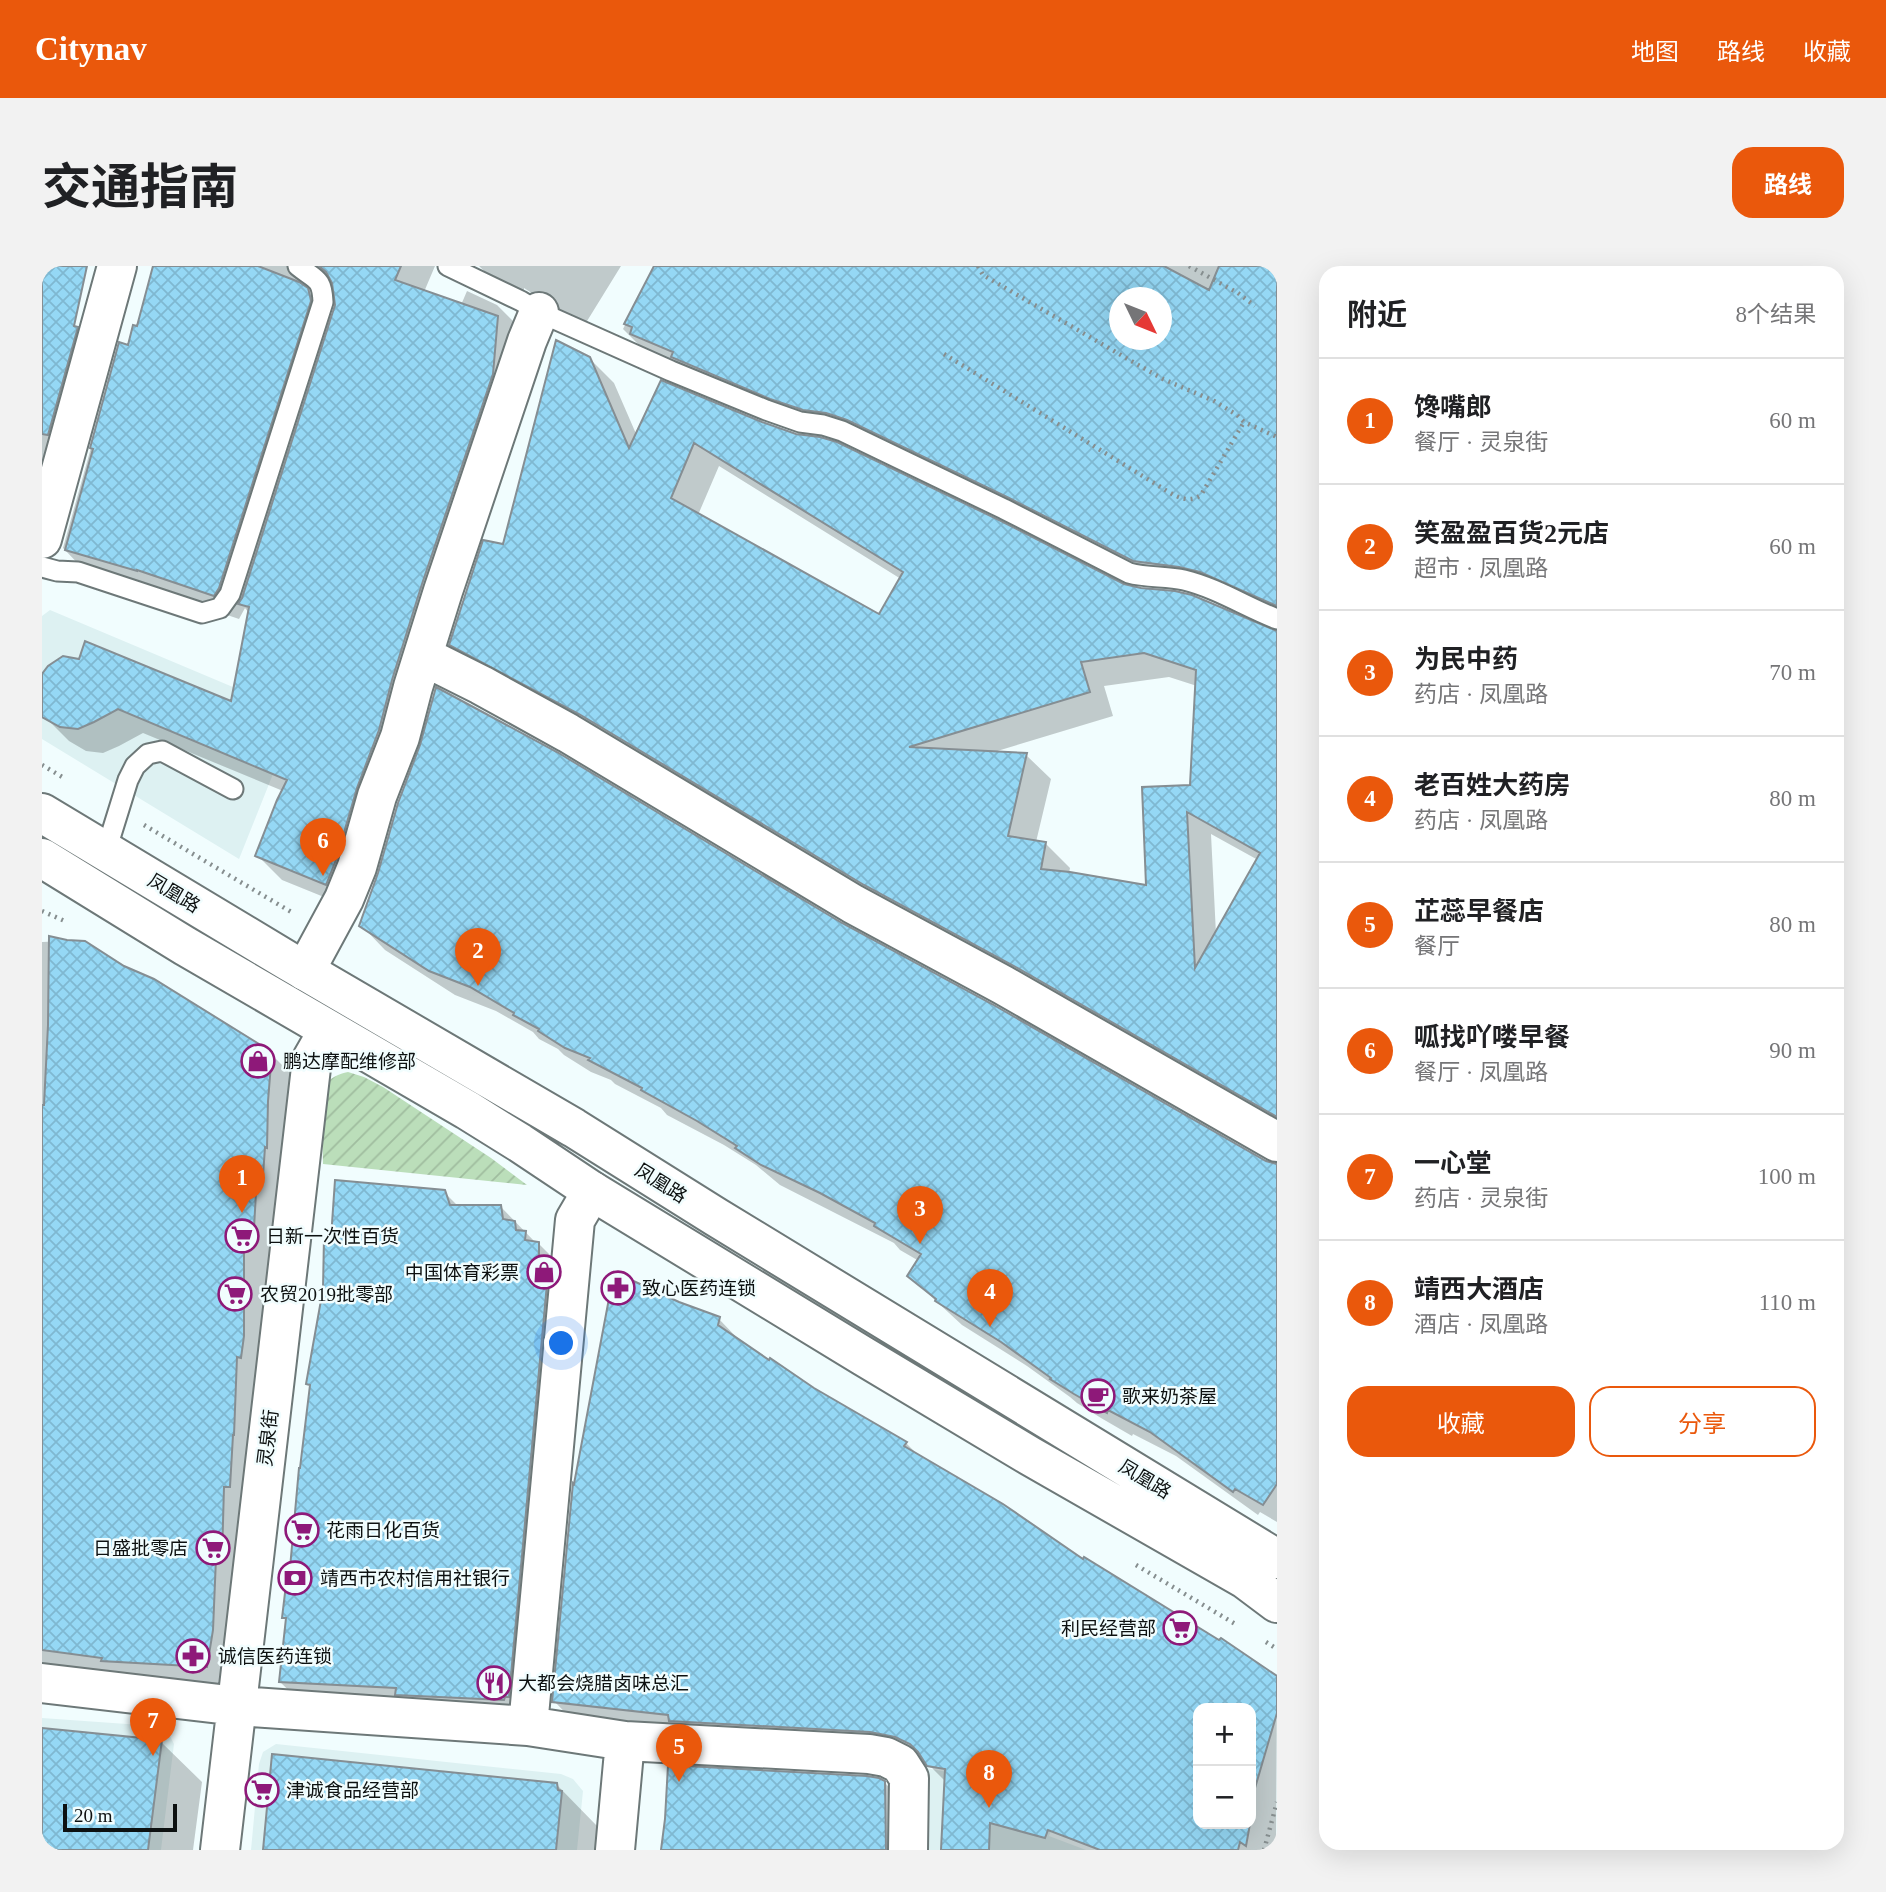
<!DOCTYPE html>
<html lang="zh">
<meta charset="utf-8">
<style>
body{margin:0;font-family:"Times New Roman","Noto Sans SC",serif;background:#f2f2f2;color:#202124}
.controls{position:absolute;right:21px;bottom:21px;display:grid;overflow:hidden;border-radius:14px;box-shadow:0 7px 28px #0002}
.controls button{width:63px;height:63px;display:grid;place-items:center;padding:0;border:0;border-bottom:2px solid #e0e0e0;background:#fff;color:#202124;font:35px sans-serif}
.compass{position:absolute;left:1067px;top:21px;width:63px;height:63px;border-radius:50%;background:#fff;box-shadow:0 7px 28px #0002;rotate:133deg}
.scale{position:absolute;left:21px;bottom:18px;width:114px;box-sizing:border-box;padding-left:7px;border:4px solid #0d1111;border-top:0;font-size:19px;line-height:24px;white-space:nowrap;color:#0d1111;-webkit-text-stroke:5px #f1fdfe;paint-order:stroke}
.you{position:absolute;left:520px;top:1078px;width:24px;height:24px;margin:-18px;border:5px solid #fff;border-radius:50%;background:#1a73e8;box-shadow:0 0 0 10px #1a73e833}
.badge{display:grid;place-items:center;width:46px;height:46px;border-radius:50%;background:#ea580c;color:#fff;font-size:23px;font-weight:700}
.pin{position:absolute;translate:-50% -58px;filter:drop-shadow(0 2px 4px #0008)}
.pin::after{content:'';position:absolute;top:37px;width:24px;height:21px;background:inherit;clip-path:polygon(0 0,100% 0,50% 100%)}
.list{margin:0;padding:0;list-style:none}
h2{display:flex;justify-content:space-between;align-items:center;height:91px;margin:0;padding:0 28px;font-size:30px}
h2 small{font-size:23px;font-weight:400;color:#757577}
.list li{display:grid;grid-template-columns:46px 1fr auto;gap:21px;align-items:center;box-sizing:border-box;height:126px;padding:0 28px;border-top:2px solid #e0e0e0}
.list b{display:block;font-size:26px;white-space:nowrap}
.list p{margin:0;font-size:23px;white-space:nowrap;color:#757577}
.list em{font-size:23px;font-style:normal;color:#757577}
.actions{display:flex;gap:14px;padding:21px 28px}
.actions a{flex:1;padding:16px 0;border:2px solid #ea580c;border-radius:21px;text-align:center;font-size:24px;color:#ea580c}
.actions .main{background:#ea580c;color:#fff}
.map{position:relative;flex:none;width:1235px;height:1584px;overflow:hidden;border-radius:21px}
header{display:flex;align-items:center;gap:42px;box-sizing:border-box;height:98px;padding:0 35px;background:#ea580c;color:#fff}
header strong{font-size:33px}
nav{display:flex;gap:38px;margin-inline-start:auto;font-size:24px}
.intro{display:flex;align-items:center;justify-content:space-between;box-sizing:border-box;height:168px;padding:0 42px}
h1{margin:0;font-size:49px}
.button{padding:18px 32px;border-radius:21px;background:#ea580c;color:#fff;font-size:24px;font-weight:700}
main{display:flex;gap:42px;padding:0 42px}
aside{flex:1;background:#fff;border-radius:21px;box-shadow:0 7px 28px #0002}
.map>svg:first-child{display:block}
.built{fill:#ddf1f2}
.garden{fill:url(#garden-furrows)}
.shadow{fill:#0003;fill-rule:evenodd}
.building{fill:url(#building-cross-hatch);stroke:#858e93;stroke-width:2;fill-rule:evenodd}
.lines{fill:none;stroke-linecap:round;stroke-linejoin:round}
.service-casing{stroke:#6d7878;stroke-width:23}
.minor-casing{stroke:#6d7878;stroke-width:42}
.secondary-casing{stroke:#6d7878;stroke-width:42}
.path{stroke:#868e8f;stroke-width:4.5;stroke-dasharray:2 5;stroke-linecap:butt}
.service{stroke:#fff;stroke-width:19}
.minor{stroke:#fff;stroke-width:38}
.secondary{stroke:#fff;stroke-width:38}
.labels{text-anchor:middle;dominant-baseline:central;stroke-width:5;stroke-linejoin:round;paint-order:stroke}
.street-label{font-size:19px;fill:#0d1111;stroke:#f1fdfe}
.poi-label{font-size:19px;fill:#0d1111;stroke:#f1fdfe;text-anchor:start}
</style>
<header>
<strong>Citynav</strong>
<nav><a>地图</a><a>路线</a><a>收藏</a></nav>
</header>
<div class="intro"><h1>交通指南</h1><a class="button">路线</a></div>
<main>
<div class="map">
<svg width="1235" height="1584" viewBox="0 0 1235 1584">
<defs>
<pattern id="garden-furrows" width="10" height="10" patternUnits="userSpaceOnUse" patternTransform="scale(1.75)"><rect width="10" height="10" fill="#bbdeba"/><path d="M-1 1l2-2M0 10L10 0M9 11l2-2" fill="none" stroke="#a0bd9f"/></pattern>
<pattern id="building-cross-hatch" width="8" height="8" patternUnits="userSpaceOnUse" patternTransform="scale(1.75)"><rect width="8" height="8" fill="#95d8f5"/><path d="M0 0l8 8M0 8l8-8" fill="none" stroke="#7fb8d1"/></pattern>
</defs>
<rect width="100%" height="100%" fill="#f1fdfe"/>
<path class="built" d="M 8,344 L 255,448 L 197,593 L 0,473 L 0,350 Z
M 0,1452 L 113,1460 L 125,1464 L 132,1478 L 119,1584 L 0,1584 Z
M 234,1478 L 519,1508 L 531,1513 L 541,1525 L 535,1584 L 209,1584 L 217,1498 L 221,1486 Z
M 883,1502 L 1008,1524 L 1016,1548 L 1007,1570 L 1044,1584 L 881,1584 L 887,1512 Z"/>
<path class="garden" d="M 306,806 L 322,811 L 341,821 L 449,892 L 485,919 L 281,898 C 281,882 278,832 283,820 C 288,811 297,808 306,806 Z"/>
<path class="shadow" d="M 0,0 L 13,0 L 22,58 L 35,63 L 59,87 L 0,289 Z
M 114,0 L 393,0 L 382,26 L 419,39 L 425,25 L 455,39 L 480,64 L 309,642 L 240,614 L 215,589 L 241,525 L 101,467 L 77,480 L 61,487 L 44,485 L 27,475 L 2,450 L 0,445 L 0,412 L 191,438 L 207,347 L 203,342 L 197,353 L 120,327 L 45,307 L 21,282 L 78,78 L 87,81 L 96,63 ZM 283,12 L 289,14 L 294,25 L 295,39 L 291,51 L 269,29 L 268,25 L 270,18 Z
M 437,0 L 579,0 L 542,60 L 532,50 L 524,49 L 482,22 L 482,34 L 462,24 Z
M 614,0 L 1235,0 L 1235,352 L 1184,330 L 1117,319 L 994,256 L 606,88 L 581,63 ZM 1078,32 L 1120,32 L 1120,74 L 1078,74 Z
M 547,92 L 572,117 L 595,170 L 619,116 L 1083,321 L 1231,366 L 1235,366 L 1235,860 L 434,403 L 409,378 L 462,280 ZM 677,200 L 859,313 L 838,350 L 656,249 ZM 1127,411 L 1155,420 L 1149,520 L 1106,621 L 1027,607 L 1028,602 L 1004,578 L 994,576 L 1009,513 L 984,489 L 952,486 L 1071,450 L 1062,420 ZM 1169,568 L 1216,594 L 1174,668 Z
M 799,658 L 1223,897 L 1235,899 L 1235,1256 L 1218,1246 L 1216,1249 L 1134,1190 L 1091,1168 L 1090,1170 L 1059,1152 L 1035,1137 L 1028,1131 L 985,1100 L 920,1059 L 867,1010 L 877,995 L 858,984 L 852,977 L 738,919 L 714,899 L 682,879 L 625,849 L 619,842 L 573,818 L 569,814 L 549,806 L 522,789 L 516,783 L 497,773 L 491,766 L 454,745 L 413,729 L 343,684 L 319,659 Z
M 22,675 L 229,788 L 254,813 L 230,1005 L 226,1005 L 226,1096 L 189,1425 L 0,1404 L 0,676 Z
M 402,926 L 417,941 L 458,940 L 494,977 L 496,977 L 523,1004 L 493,1457 L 265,1442 L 238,1416 L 245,1354 L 242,1351 L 250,1304 L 269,1121 L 266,1118 L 291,974 Z
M 636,1038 L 675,1051 L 702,1079 L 771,1123 L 864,1177 L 878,1191 L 1042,1295 L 1178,1377 L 1179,1374 L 1235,1412 L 1234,1584 L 900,1584 L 904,1516 L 890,1502 L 877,1496 L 539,1463 L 512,1435 ZM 1156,1442 L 1209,1442 L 1209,1558 L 1156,1558 Z
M 0,1464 L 119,1476 L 160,1516 L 151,1584 L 0,1584 Z
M 842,1516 L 869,1544 L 870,1584 L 621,1584 Z
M 515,1519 L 555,1560 L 556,1563 L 560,1567 L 558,1584 L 223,1584 Z"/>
<path class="building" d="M 0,0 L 45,0 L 32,60 L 36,61 L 6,169 L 0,168 Z
M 111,0 L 216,0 L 257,16 L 266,22 L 268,30 L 269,35 L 177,322 L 172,330 L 95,304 L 95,305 L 23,284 L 51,183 L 48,182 L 77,76 L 86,79 L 91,59 L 95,60 Z
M 277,0 L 359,0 L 353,14 L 456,50 L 451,108 L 380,318 L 350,414 L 337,464 L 315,522 L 294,594 L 284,619 L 213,590 L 235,534 L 245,514 L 76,443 L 52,456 L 36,463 L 18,461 L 0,451 L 0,408 L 6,400 L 21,390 L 37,393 L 43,375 L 189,435 L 207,341 L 196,338 L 200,332 L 293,39 L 290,17 L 284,6 Z
M 612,0 L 1122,0 L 1167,24 L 1177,0 L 1235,0 L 1235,340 L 1158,306 L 1137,301 L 1091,295 L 967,232 L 805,154 L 784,147 L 761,144 L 728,133 L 629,91 L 631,86 L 588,68 L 590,61 L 582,58 ZM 1077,32 L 1119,32 L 1119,74 L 1077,74 Z
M 514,74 L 548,91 L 587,182 L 619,114 L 720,156 L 754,168 L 778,171 L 795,176 L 957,254 L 1082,318 L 1099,322 L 1133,325 L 1150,329 L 1235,365 L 1235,851 L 972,700 L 822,619 L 537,448 L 407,379 L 441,274 L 461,278 ZM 652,177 L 861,306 L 837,348 L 629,232 ZM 1102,387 L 1154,404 L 1148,519 L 1100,521 L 1104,619 L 1028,606 L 999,603 L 1004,576 L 966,570 L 985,487 L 867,481 L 1048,426 L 1039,396 ZM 1145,546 L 1218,587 L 1153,702 Z
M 394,421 L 515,486 L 800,657 L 950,738 L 1224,895 L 1235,898 L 1235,1218 L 1221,1239 L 1193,1223 L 1191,1226 L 1108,1166 L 1066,1144 L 1065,1147 L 1032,1128 L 1008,1113 L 1009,1112 L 959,1076 L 893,1035 L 894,1033 L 865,1010 L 879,988 L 832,960 L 833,957 L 778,927 L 719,899 L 693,882 L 695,880 L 655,855 L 599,824 L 600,822 L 546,794 L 548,792 L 523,782 L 496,765 L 497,763 L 471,749 L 472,747 L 428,721 L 387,705 L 317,660 L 336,607 L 356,537 L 378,479 Z
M 7,670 L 25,674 L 43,675 L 82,700 L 112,713 L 230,786 L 226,835 L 225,882 L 223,881 L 221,910 L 215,909 L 212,962 L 206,961 L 206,981 L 202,981 L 202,1070 L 199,1092 L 195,1091 L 192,1169 L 191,1169 L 188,1221 L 182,1221 L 180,1292 L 174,1292 L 171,1364 L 165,1401 L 59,1395 L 60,1392 L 0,1384 L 0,839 L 2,839 L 6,759 Z
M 293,914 L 403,924 L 408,939 L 459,939 L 461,953 L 473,955 L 474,964 L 484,965 L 483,974 L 497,976 L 497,995 L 507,996 L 467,1431 L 463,1431 L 462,1434 L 353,1429 L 354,1422 L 237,1416 L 244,1352 L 240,1352 L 246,1302 L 248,1302 L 257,1202 L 258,1202 L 268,1119 L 264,1118 L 281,1023 L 282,971 L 289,972 Z
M 572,1006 L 637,1036 L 678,1051 L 676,1059 L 727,1094 L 728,1092 L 772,1122 L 865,1176 L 862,1180 L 961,1238 L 1041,1293 L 1042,1291 L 1177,1374 L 1179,1372 L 1235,1410 L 1235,1447 L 1213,1522 L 1209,1550 L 1209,1442 L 1156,1442 L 1156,1558 L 1208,1558 L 1204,1580 L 1198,1576 L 1196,1584 L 1058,1584 L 1006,1564 L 1003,1572 L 948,1557 L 947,1584 L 899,1584 L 903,1503 L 885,1500 L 876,1486 L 868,1478 L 853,1471 L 828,1466 L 627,1455 L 626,1449 L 510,1436 L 531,1217 L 532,1218 Z
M 0,1462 L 120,1474 L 106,1584 L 0,1584 Z
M 230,1488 L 515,1517 L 516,1524 L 520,1525 L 514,1584 L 221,1584 Z
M 626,1499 L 825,1510 L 837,1512 L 843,1515 L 844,1584 L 619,1584 L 623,1553 Z"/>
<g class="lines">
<defs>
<path id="service" d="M 406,0 L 479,35 L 497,46 L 629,105 L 724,144 L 758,156 L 781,159 L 800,165 L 962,243 L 1087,307 C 1105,312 1124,310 1142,314 C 1175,322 1204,341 1235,353
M 0,301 L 15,305 L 36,306 L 160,347 L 178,342 L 188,328 L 281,36 C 280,11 273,14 256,0
M 64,585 L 86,514 L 93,500 L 106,488 L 120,485 L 191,523"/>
<path id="minor" d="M 0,273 L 75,0
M 381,390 L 439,419 L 526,467 L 811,638 L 961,719 L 1235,876
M 263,705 L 302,633 L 315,601 L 335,530 L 358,471 L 371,421 L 401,325 L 485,75 L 497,46
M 0,1417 L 195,1440 L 486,1460 L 583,1475 L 573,1584
M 486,1460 L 533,954 L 550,925
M 583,1475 L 827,1488 L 844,1491 L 858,1498 L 867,1512 L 866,1584
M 178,1584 L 270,793 L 286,765"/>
<path id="secondary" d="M 0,547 L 246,695 L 532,862 L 674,951 L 1235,1293
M 0,592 L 143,680 L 425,844 L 478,877 L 550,925 L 821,1090 L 988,1190 L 1203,1313 L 1235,1337"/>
</defs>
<use href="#service" class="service-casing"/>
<use href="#minor" class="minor-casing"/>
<use href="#secondary" class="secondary-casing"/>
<path class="path" d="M 936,0 L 941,9 L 1084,92 L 1121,113 L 1172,135 L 1195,149 L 1202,156 L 1235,171
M 1147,0 L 1196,27 L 1213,40
M 902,88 L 1125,225 C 1137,232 1147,237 1159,229 L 1202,156
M 0,499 L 22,512
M 102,559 L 251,647
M 0,645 L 25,656
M 1094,1299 L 1195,1359
M 1224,1376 L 1235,1383
M 1222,1584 L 1235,1536"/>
<use href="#service" class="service"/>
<use href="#minor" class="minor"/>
<use href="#secondary" class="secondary"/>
</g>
<defs>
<symbol id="shop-ring" viewBox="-11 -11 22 22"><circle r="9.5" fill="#f1fdfe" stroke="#8e1979" stroke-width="1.5"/><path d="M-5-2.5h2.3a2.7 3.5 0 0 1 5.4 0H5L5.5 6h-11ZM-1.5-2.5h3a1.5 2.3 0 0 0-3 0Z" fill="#8e1979"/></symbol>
<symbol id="supermarket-ring" viewBox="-11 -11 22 22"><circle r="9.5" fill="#f1fdfe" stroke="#8e1979" stroke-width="1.5"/><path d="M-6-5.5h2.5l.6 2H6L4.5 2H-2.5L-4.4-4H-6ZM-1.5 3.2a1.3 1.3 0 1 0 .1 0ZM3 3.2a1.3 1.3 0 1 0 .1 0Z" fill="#8e1979"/></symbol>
<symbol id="pharmacy-ring" viewBox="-11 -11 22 22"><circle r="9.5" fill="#f1fdfe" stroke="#8e1979" stroke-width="1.5"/><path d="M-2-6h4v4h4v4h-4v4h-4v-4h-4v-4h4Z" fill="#8e1979"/></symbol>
<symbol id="cafe-ring" viewBox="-11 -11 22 22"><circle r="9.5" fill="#f1fdfe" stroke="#8e1979" stroke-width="1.5"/><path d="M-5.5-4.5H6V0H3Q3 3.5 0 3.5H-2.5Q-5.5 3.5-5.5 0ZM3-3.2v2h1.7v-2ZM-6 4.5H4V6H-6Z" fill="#8e1979"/></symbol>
<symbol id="bank-ring" viewBox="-11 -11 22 22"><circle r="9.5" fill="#f1fdfe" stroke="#8e1979" stroke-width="1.5"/><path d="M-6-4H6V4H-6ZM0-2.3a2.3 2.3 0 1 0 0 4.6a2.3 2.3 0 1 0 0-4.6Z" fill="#8e1979"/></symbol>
<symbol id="restaurant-ring" viewBox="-11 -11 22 22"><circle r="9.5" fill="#f1fdfe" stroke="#8e1979" stroke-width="1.5"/><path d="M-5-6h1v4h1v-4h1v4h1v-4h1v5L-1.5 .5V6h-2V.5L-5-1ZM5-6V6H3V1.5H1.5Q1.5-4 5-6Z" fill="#8e1979"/></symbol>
</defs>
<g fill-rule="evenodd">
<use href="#shop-ring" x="197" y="776" width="38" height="38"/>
<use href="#supermarket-ring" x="181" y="951" width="38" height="38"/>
<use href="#shop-ring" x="483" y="987" width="38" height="38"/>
<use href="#pharmacy-ring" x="557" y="1003" width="38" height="38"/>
<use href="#supermarket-ring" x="174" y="1009" width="38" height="38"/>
<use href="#cafe-ring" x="1037" y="1111" width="38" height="38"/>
<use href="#supermarket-ring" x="241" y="1245" width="38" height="38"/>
<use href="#supermarket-ring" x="152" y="1263" width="38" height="38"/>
<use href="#bank-ring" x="234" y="1293" width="38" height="38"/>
<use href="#supermarket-ring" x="1119" y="1343" width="38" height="38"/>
<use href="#pharmacy-ring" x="132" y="1371" width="38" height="38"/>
<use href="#restaurant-ring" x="433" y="1398" width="38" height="38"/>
<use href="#supermarket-ring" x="201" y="1505" width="38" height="38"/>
</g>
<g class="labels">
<g class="street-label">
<text transform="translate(132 627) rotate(31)">凤凰路</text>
<text transform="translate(619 917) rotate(32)">凤凰路</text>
<text transform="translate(226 1172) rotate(-83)">灵泉街</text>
<text transform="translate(1103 1213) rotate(31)">凤凰路</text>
</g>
<g class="poi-label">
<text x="241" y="795">鹏达摩配维修部</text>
<text x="224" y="970">日新一次性百货</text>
<text x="477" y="1006" text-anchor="end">中国体育彩票</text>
<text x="600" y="1022">致心医药连锁</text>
<text x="218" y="1028">农贸2019批零部</text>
<text x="1080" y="1130">歌来奶茶屋</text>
<text x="284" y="1264">花雨日化百货</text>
<text x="146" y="1282" text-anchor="end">日盛批零店</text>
<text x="278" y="1312">靖西市农村信用社银行</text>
<text x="1114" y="1362" text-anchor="end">利民经营部</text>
<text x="176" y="1390">诚信医药连锁</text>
<text x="476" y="1417">大都会烧腊卤味总汇</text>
<text x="244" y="1524">津诚食品经营部</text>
</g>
</g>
</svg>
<div class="controls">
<button>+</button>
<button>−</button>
</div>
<svg class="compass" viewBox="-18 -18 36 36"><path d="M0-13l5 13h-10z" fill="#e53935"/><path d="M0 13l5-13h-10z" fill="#757577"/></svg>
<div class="scale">20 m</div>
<div class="you"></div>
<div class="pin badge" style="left:200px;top:947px">1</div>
<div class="pin badge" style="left:436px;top:720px">2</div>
<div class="pin badge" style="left:878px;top:978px">3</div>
<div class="pin badge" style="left:948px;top:1061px">4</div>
<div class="pin badge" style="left:637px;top:1516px">5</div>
<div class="pin badge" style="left:281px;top:610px">6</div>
<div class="pin badge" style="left:111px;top:1490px">7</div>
<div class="pin badge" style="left:947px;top:1542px">8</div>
</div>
<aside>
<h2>附近<small>8个结果</small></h2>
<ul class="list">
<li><span class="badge">1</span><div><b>馋嘴郎</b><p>餐厅 · 灵泉街</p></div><em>60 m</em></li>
<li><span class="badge">2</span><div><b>笑盈盈百货2元店</b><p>超市 · 凤凰路</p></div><em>60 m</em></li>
<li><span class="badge">3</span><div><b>为民中药</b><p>药店 · 凤凰路</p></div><em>70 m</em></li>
<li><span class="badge">4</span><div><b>老百姓大药房</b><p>药店 · 凤凰路</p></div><em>80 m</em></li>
<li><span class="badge">5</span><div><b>芷蕊早餐店</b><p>餐厅</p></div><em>80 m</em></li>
<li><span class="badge">6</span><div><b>呱找吖喽早餐</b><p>餐厅 · 凤凰路</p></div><em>90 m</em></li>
<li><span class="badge">7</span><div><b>一心堂</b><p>药店 · 灵泉街</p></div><em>100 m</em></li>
<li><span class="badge">8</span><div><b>靖西大酒店</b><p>酒店 · 凤凰路</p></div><em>110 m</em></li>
</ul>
<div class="actions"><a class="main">收藏</a><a>分享</a></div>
</aside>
</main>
